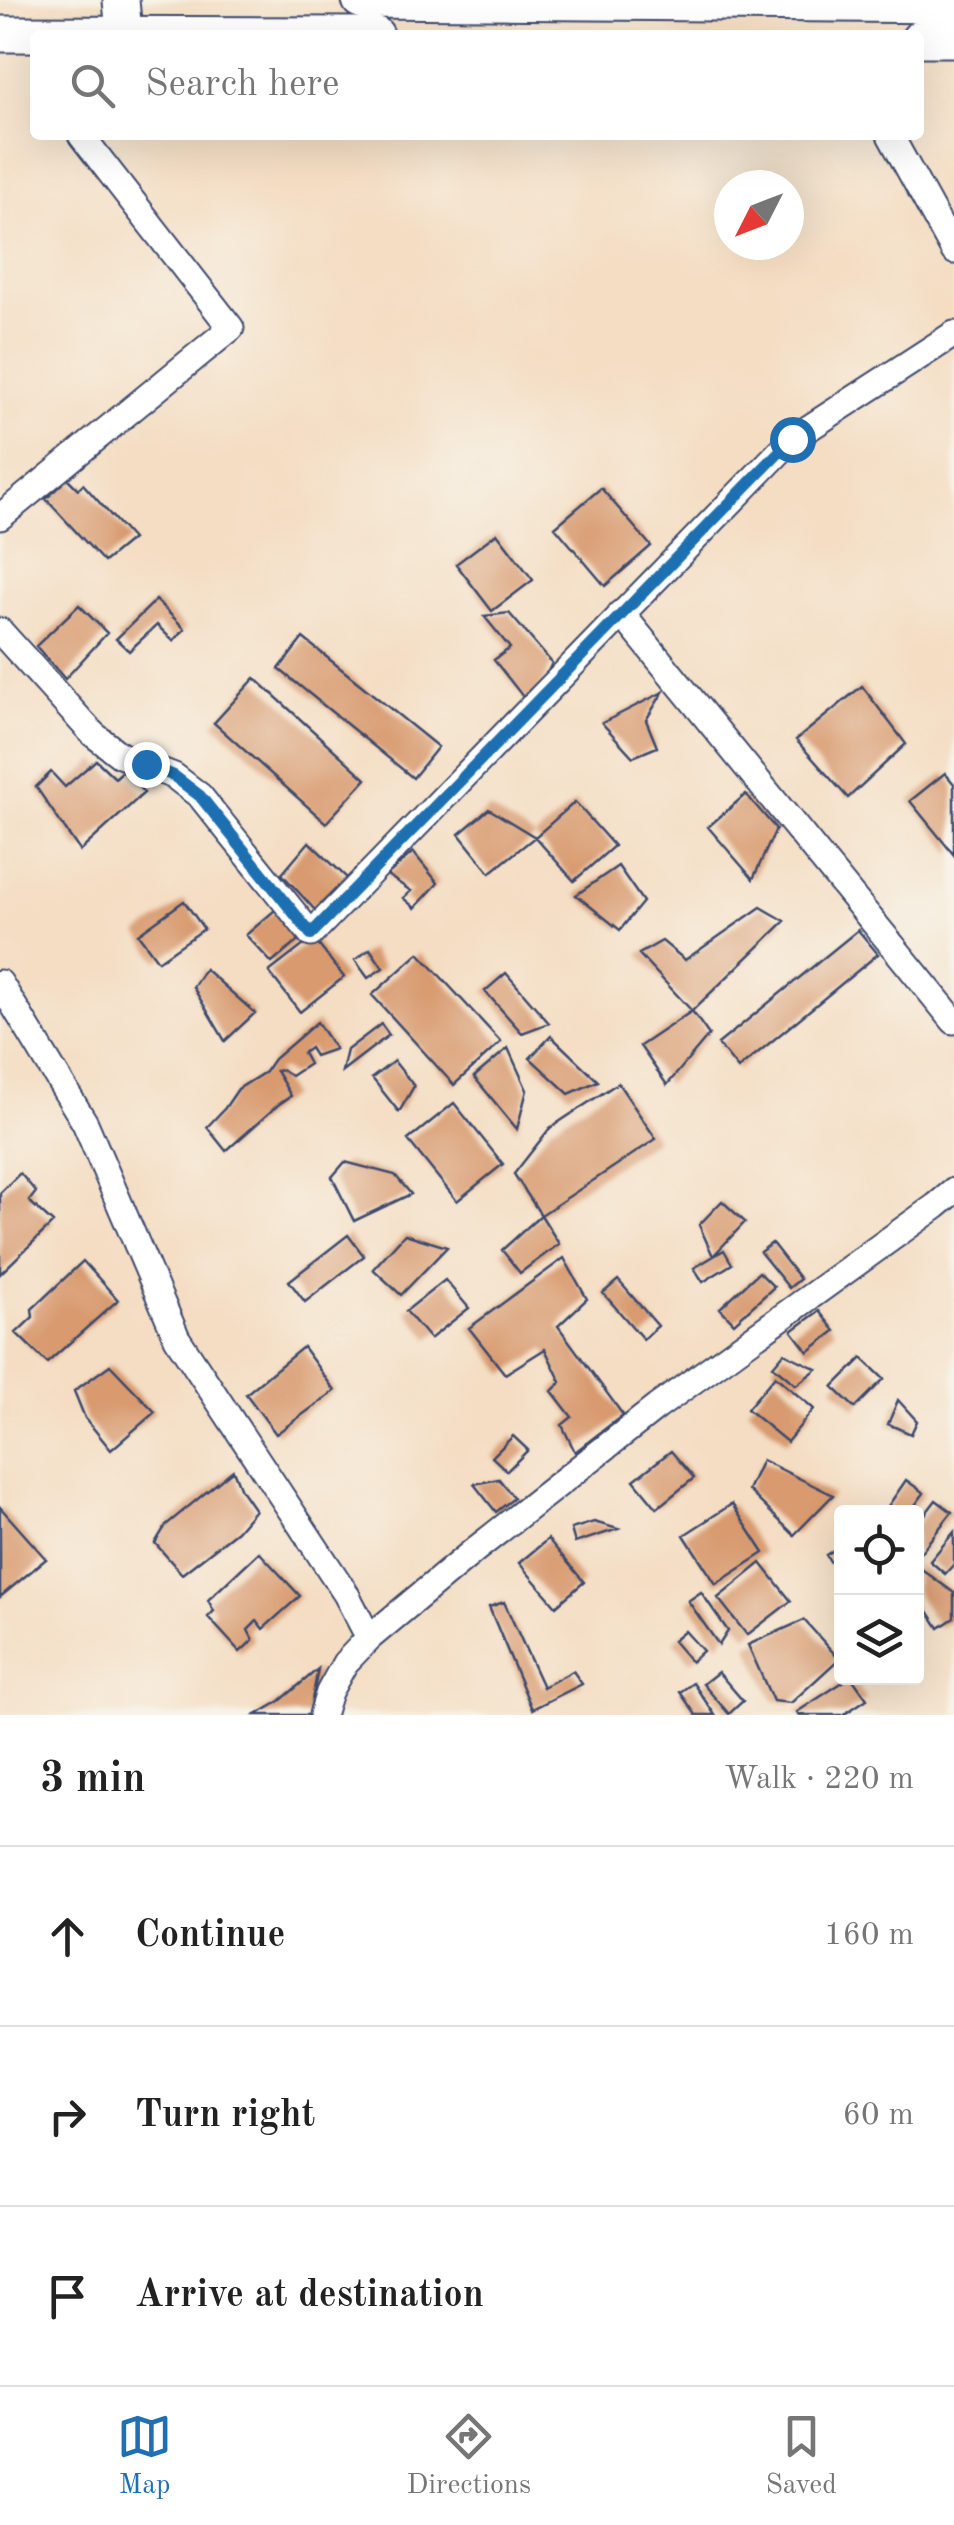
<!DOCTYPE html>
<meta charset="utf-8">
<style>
body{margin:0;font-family:"Old Standard TT",serif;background:#f6f6f6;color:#222}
.controls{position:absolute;right:30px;bottom:30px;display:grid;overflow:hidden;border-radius:10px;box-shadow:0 10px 40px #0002}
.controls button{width:90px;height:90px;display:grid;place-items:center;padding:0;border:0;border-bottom:2px solid #e0e0e0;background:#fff;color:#222;font:50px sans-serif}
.compass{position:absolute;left:714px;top:170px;width:90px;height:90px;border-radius:50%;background:#fff;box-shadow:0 10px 40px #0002;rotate:228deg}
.stop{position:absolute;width:30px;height:30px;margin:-22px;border:8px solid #1f6fb2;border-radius:50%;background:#fff}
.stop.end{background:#1f6fb2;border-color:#fff;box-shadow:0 2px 10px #0008}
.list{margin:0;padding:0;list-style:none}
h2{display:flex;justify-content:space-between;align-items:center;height:130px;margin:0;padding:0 40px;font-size:42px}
h2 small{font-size:32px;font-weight:400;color:#767676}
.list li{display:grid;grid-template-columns:65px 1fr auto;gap:30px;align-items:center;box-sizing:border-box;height:180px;padding:0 40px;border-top:2px solid #e0e0e0}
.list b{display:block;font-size:38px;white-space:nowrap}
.list em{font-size:32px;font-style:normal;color:#767676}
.icon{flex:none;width:55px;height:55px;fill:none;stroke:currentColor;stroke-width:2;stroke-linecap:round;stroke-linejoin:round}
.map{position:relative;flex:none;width:954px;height:1715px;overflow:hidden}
.search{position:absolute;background:#fff;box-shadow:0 10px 40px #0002;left:30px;right:30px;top:30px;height:110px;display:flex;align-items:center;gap:25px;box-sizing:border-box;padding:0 35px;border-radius:10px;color:#767676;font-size:38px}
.sheet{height:670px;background:#fff}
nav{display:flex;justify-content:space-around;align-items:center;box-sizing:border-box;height:140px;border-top:2px solid #e0e0e0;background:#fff;font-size:28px;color:#767676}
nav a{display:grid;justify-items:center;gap:5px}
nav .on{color:#1f6fb2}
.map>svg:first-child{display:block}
.building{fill:#d89a6e}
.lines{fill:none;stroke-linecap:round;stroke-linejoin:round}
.minor-casing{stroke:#3c496d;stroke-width:29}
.secondary-casing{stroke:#3c496d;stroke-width:39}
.minor{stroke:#fff;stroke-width:25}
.secondary{stroke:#fff;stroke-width:35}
.route{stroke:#1f6fb2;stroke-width:12}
</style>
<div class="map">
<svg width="954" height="1715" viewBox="0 0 954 1715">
<rect width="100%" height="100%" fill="#f7f3e8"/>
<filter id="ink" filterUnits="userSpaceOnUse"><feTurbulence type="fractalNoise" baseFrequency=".01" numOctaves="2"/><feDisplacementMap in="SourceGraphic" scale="20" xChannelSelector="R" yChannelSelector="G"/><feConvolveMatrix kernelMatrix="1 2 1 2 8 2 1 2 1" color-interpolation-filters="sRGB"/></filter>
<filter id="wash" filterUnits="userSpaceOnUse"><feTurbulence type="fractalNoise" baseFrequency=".0048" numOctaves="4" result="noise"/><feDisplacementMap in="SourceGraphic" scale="40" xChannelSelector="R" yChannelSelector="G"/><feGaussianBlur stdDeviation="2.25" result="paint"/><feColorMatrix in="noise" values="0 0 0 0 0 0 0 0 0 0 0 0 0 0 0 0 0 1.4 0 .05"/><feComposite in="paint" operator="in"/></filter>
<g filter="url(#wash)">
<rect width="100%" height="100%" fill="#f4ddc2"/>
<g id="blocks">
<path class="building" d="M 67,478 L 78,489 L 83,484 L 132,539 L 104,562 L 46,499 Z
M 601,488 L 651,546 L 605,586 L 555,527 Z
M 497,533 L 533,580 L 492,611 L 456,564 Z
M 156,600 L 185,629 L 173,641 L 157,625 L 129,651 L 116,639 Z
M 79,605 L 107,633 L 65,679 L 36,646 Z
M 509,613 L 552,663 L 531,707 L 494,660 L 510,648 L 484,616 Z
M 303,638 L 438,747 L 413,778 L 279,669 Z
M 255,678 L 366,779 L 326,823 L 214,723 Z
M 862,686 L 906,744 L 848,798 L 796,740 Z
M 663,692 L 646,720 L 657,747 L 633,757 L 602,723 Z
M 96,760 L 115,778 L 124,770 L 144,793 L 80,851 L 36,787 L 51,772 L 65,787 Z
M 945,773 L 954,784 L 954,855 L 910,801 Z
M 746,794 L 776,829 L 753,879 L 708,827 Z
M 575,802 L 614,846 L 574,881 L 535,837 Z
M 489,809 L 535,837 L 490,873 L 459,834 Z
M 309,842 L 347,878 L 315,910 L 282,874 Z
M 413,852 L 438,883 L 415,908 L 403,898 L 411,891 L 387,875 Z
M 618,866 L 643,902 L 620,930 L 576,895 Z
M 184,901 L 204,929 L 158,961 L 138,934 Z
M 761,907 L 785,921 L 692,1011 L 639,954 L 662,941 L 685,960 Z
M 275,910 L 300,939 L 272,963 L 246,935 Z
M 858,930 L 878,954 L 738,1069 L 718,1044 Z
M 313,938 L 344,977 L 300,1012 L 269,972 Z
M 370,949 L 383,968 L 368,978 L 355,960 Z
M 419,953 L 501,1042 L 454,1085 L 372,995 Z
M 205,969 L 255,1013 L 225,1041 L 193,987 Z
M 506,973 L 549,1023 L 522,1033 L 485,991 Z
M 692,1011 L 709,1035 L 667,1085 L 640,1046 Z
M 317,1022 L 335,1049 L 315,1056 L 310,1048 L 303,1053 L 309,1064 L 291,1076 L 283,1070 L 276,1071 L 291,1096 L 278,1105 L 226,1151 L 207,1127 L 225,1108 L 238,1089 L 265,1072 L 274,1059 Z
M 381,1024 L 389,1035 L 342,1071 L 347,1050 Z
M 551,1036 L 598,1081 L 569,1094 L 530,1058 Z
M 508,1048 L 527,1090 L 517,1129 L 474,1077 Z
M 394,1061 L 414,1086 L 399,1112 L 372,1078 Z
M 618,1083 L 656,1139 L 541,1215 L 559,1244 L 520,1273 L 502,1250 L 541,1215 L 514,1174 L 550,1128 Z
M 454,1103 L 503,1164 L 457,1201 L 408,1140 Z
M 345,1162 L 395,1175 L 411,1194 L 354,1221 L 332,1177 Z
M 20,1173 L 36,1192 L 29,1201 L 53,1223 L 0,1274 L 0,1193 Z
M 722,1201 L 745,1222 L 713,1256 L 699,1225 Z
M 405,1234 L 447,1247 L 401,1295 L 373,1269 Z
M 348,1235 L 364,1256 L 305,1302 L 289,1281 Z
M 772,1243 L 800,1279 L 789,1288 L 760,1252 Z
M 724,1250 L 732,1264 L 703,1282 L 694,1268 Z
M 564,1258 L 587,1299 L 558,1326 L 623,1415 L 575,1452 L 562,1425 L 572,1417 L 552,1391 L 561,1382 L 545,1349 L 505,1374 L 469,1328 Z
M 83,1261 L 118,1300 L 47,1363 L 16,1333 L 33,1317 L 32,1309 Z
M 759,1272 L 774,1287 L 734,1323 L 720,1308 Z
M 445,1280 L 469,1308 L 430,1339 L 406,1311 Z
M 618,1280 L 658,1326 L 643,1339 L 603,1293 Z
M 819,1311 L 835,1331 L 808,1352 L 792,1331 Z
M 303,1347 L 335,1391 L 276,1434 L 246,1394 Z
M 784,1353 L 817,1369 L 796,1385 L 773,1366 Z
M 862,1358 L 884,1379 L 855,1408 L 833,1387 Z
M 110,1365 L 155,1412 L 111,1450 L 85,1418 L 74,1391 Z
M 775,1376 L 814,1409 L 787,1442 L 747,1409 Z
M 898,1400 L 917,1421 L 911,1434 L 888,1424 Z
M 513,1436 L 528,1450 L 507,1471 L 492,1457 Z
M 671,1451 L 694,1478 L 657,1508 L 634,1480 Z
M 762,1460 L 833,1495 L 794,1535 L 748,1490 Z
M 233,1470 L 241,1490 L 255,1510 L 237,1531 L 182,1574 L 155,1543 L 166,1525 Z
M 499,1479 L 514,1498 L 496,1512 L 474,1484 Z
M 906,1480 L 924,1493 L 910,1512 L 884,1512 Z
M 936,1500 L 952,1512 L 920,1553 L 916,1550 L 916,1526 Z
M 732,1504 L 764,1553 L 716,1584 L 684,1535 Z
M 0,1507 L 46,1559 L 0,1597 Z
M 594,1522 L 618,1529 L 575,1543 L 571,1529 Z
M 954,1532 L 954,1564 L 945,1574 L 930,1561 Z
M 548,1539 L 584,1582 L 556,1606 L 519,1563 Z
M 842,1545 L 842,1580 L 826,1555 Z
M 259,1552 L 300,1596 L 263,1629 L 257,1621 L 248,1630 L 253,1640 L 240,1652 L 208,1617 L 214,1611 L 208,1600 Z
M 761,1563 L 791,1601 L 747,1635 L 718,1598 Z
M 916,1565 L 954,1593 L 954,1618 L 939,1628 L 916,1593 Z
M 701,1592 L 728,1631 L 719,1645 L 688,1601 Z
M 504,1602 L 543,1687 L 573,1671 L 582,1684 L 532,1709 L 489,1607 Z
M 804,1620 L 839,1659 L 791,1703 L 773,1701 L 748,1645 Z
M 685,1631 L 703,1651 L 691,1662 L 673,1641 Z
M 318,1669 L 309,1715 L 256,1715 L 280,1701 Z
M 718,1672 L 743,1701 L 729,1714 L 703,1684 Z
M 849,1678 L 852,1678 L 867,1699 L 843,1715 L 798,1715 L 797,1712 Z
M 693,1683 L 715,1715 L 696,1715 L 680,1692 Z"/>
</g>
</g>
<g filter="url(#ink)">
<use href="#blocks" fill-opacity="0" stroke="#3c496d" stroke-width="2.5"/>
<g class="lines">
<defs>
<path id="minor" d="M 890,135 L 954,251
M 0,517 L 231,328 L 81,135
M 621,613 L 954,1021
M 0,631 L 93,734 L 120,755 L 174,776 L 200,796 L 311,934 L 792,439 L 954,334
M 0,983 L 85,1123 L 177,1338 L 346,1594 L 369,1638
M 322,1715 L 329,1692 L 345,1663 L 369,1638 L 476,1549 L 657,1407 L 936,1206 L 954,1191"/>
<path id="secondary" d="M 121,0 L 124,34
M 360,0 L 954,5
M 0,34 L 376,35
M 919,39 L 954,39"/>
</defs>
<use href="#minor" class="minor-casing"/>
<use href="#secondary" class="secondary-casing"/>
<use href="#minor" class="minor"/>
<use href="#secondary" class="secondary"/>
</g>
</g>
<g class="lines" filter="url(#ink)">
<path class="route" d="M 146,764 L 174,776 L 200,796 L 311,934 L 792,439"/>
</g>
</svg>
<div class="controls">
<button><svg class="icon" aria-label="locate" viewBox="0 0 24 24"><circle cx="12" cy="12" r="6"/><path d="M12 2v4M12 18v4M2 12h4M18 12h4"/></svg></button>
<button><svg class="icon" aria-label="layers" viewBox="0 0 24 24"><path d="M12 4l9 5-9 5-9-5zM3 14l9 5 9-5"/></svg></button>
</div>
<svg class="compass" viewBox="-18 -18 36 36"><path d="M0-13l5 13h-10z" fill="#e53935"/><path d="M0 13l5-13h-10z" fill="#767676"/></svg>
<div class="stop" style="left:792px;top:439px"></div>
<div class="stop end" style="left:146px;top:764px"></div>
<div class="search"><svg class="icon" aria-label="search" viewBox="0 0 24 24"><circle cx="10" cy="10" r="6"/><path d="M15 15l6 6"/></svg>Search here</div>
</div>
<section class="sheet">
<h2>3 min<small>Walk · 220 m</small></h2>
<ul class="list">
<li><svg class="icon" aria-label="ahead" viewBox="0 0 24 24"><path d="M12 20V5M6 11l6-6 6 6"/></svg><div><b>Continue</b></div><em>160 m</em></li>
<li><svg class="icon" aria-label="right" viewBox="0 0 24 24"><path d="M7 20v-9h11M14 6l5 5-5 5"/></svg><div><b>Turn right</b></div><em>60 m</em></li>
<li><svg class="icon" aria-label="arrive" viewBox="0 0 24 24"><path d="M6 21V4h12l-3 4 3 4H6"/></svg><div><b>Arrive at destination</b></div></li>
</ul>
</section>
<nav>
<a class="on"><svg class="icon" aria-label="map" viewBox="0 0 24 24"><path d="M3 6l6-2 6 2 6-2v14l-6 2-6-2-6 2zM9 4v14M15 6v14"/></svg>Map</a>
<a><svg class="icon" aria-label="directions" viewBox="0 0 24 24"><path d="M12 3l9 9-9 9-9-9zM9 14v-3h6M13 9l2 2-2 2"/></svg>Directions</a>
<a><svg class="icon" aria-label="saved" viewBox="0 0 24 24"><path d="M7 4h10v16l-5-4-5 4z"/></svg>Saved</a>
</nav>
